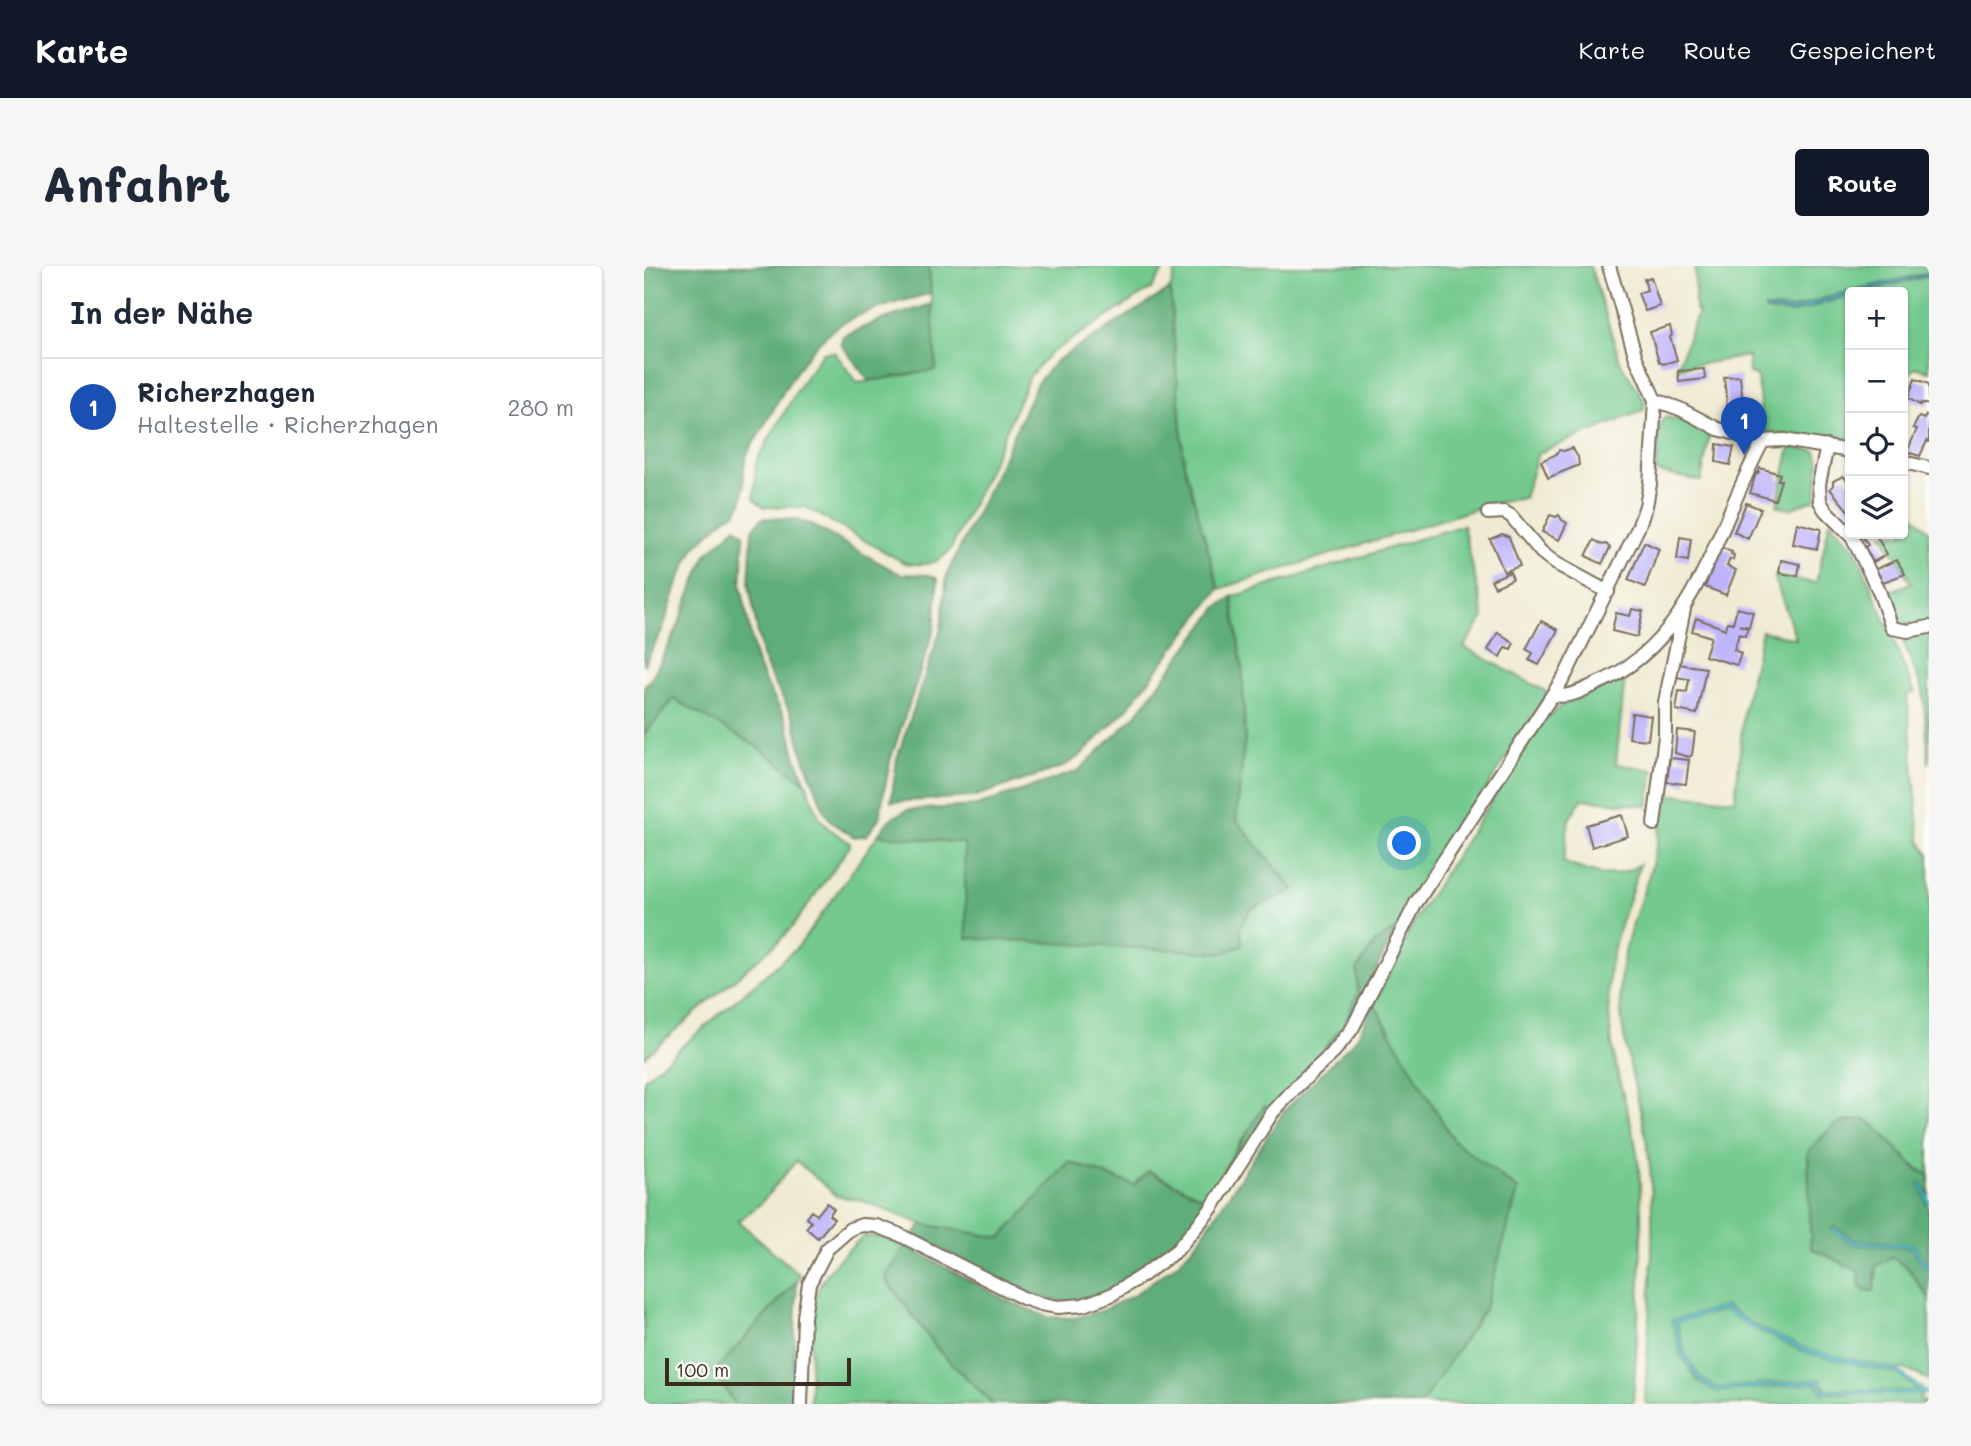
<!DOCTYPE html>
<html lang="de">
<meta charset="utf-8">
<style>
body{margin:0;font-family:Mali,sans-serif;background:#f6f6f7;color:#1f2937}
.controls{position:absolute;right:21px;top:21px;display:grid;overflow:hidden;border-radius:7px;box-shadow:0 2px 5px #0004}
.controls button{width:63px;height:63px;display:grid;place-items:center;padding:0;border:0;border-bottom:2px solid #e0e1e3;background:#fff;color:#1f2937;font:35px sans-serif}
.scale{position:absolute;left:21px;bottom:18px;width:186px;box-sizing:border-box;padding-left:7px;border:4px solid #3b2a1e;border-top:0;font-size:19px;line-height:24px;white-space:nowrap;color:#3b2a1e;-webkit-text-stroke:5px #fdfcf7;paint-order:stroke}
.you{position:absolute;left:761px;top:578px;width:24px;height:24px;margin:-18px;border:5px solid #fff;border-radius:50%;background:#1a73e8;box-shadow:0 0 0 10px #1a73e833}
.badge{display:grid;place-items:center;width:46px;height:46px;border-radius:50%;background:#111827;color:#fff;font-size:23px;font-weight:700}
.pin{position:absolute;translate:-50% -58px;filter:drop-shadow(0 2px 4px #0008)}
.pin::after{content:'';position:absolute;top:37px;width:24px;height:21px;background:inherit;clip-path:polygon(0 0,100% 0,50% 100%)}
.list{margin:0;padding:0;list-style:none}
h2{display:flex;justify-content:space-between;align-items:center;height:91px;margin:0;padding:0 28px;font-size:30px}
h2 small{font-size:23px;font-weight:400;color:#747a83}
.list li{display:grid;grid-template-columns:46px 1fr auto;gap:21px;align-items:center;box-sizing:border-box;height:98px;padding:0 28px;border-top:2px solid #e0e1e3}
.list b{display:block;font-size:26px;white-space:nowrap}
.list p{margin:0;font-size:23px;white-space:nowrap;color:#747a83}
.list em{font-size:23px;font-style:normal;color:#747a83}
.icon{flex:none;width:38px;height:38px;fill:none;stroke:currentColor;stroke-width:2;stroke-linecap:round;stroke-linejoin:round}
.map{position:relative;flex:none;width:1285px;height:1138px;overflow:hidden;border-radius:7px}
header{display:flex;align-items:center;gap:42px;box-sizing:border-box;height:98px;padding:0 35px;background:#111827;color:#fff}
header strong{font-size:33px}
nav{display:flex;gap:38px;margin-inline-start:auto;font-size:24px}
.intro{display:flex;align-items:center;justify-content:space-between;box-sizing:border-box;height:168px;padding:0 42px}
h1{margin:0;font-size:49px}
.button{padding:18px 32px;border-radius:7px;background:#111827;color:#fff;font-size:24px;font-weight:700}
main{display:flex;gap:42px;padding:0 42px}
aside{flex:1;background:#fff;border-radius:7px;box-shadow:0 2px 5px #0004}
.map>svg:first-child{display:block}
.green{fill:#73c98e;stroke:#577a56;stroke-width:2}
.forest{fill:#5ead79;stroke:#4c6c4c;stroke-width:2}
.water{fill:#3dadb9;stroke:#3c6c6c;stroke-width:2}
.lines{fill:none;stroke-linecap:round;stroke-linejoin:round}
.stream{stroke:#3dadb9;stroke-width:3.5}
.building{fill:#beb3fb}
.minor-casing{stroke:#7a6d5d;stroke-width:16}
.minor{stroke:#fff;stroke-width:12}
</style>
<header>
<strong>Karte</strong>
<nav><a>Karte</a><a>Route</a><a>Gespeichert</a></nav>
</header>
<div class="intro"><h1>Anfahrt</h1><a class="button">Route</a></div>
<main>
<aside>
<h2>In der Nähe<small></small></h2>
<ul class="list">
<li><span class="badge" style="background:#1a4fb4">1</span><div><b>Richerzhagen</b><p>Haltestelle · Richerzhagen</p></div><em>280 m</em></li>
</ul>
</aside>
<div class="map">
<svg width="1285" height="1138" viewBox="0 0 1285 1138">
<rect width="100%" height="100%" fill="#fdfcf7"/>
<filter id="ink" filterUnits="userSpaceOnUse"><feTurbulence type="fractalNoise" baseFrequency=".0143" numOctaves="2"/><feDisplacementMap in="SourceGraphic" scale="14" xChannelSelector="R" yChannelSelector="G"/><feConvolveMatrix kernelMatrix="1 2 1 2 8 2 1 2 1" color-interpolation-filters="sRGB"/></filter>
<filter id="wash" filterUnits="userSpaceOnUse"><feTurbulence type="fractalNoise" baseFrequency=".00686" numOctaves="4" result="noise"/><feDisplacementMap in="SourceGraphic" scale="28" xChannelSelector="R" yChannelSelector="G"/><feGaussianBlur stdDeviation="1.57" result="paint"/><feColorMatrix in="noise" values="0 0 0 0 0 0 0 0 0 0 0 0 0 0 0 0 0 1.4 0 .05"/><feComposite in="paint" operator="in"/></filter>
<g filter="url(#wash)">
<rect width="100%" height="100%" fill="#efead1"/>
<path class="green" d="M 285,0 L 522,0 L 508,22 L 405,88 L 385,111 L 345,204 L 307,283 C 293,299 281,300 261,297 L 161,241 L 120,241 L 110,233 L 112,196 L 156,119 L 179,87 L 190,86 L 214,117 L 292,104 Z
M 533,0 L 946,0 L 977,98 L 1000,134 L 1000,144 L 894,187 L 880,232 L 851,237 L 575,323 L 540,198 L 526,23 Z
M 1051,0 L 1285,0 L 1285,7 L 1201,26 L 1148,43 L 1149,47 L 1206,29 L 1206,175 L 1204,178 L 1119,165 L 1113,111 L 1105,107 L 1104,90 L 1033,102 L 1054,46 L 1051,45 Z
M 1285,10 L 1285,106 L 1272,101 L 1259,114 L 1259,26 L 1217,26 Z
M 1020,151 L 1043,155 L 1066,167 L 1057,215 L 1012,206 L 1016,158 Z
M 1146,181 L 1172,185 L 1175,196 L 1172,233 L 1145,243 L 1133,240 Z
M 1259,239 L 1285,265 L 1285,356 C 1252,361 1252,359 1240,328 L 1267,317 L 1238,268 L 1259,268 Z
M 1186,255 L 1212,284 L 1271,427 L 1263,428 L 1276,575 L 1285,588 L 1285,908 C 1251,896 1236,840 1196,857 C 1185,862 1173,877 1164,886 L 1167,982 L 1215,1005 L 1216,1020 L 1233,1013 L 1232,1000 L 1247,991 L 1263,1001 L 1285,1032 L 1285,1114 L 1258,1102 L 1256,1104 L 1164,1084 L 1110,1059 L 1082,1040 L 1028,1054 L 1037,1089 L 1054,1115 L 1072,1126 L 1173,1117 L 1178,1127 L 1279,1128 L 1275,1133 L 1285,1138 L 1003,1138 L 1001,1136 C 1004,1060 1012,977 1006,902 C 1001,842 976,786 976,725 C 976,685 993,648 1004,612 C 1013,584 1017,557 1020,528 L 1091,534 L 1100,442 L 1118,365 L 1152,373 L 1130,310 L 1172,317 Z
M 819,259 L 840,351 L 820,381 L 903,426 L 902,430 L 752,663 L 731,676 L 713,704 L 714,728 L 699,760 L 681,782 L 687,782 L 598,873 L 562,933 L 505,905 L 490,919 L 425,896 L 357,972 L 278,958 L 216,934 L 193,930 L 152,895 L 116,938 L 94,955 L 157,1010 L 70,1106 L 91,1138 L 0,1138 L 0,813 L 154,681 L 234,569 L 320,577 L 323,672 L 596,661 L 607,643 L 650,623 L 592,554 L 601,471 L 598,402 L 588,331 Z
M 1285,364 L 1285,498 L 1279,425 L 1256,368 Z
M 981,411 L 972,498 L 1010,504 L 1004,540 L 938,533 L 925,553 L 919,596 C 948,608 969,616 996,598 C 987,630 973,661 967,695 C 962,722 965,763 970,790 C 977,829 992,864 995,904 C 1001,982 993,1060 989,1138 L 777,1138 L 841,1042 L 874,924 L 809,874 L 730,738 L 772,652 L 896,459 L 918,439 Z
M 30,433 L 112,480 L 162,517 L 175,551 L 183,561 L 206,577 L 206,580 L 148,661 L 134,676 L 0,791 L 0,468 Z
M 220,970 L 238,971 L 262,980 L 241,1013 L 296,1086 L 349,1138 L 166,1138 C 167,1109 164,1042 176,1019 C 187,998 203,985 220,970 Z
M 1081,1044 L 1108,1062 L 1163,1087 L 1255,1108 L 1275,1125 L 1181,1123 L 1176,1113 L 1074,1122 L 1057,1112 L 1041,1088 L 1033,1056 Z"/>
<path class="forest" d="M 0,0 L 285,0 L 287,27 C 260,35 213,46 191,62 C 158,87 139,127 119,162 C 113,172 103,184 101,195 C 97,214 106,244 82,252 L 51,281 L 35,314 L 19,362 L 0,399 Z
M 526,23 L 540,198 L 575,323 L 483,443 L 436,490 L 418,501 L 329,531 L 247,536 L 253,492 L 297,362 L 303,308 L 351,210 L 393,117 L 412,95 Z
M 288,38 L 292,104 L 225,115 L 197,78 L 199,70 L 237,54 Z
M 121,252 L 149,253 L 166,258 L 256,308 L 285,309 L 294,313 L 290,364 L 246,495 L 235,552 L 223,569 L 210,571 L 188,556 L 181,547 L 158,487 L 150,452 L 127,411 L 118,390 L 105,319 L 108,265 L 117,253 Z
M 92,261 L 100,268 L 97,319 L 111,392 L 120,414 L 143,455 L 151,489 L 162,517 L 112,480 L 30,433 L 0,468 L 0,420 L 6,415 L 31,367 L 62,289 Z
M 588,331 L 598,402 L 601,471 L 592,554 L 650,624 L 607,643 L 596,661 L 599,679 L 579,687 L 323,672 L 320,577 L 234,569 L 245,554 L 263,544 L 332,540 L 434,505 L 491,450 L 574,341 Z
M 752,663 L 704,760 L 687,782 L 680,783 L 699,760 L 714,728 L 713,704 L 731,676 Z
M 730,738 L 809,874 L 874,924 L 841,1042 L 777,1138 L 349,1138 L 296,1086 L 241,1012 L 262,980 L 364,1035 L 404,1051 L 431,1052 L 457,1045 L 488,1030 L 533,998 L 555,974 L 641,844 L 712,773 Z
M 620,840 L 626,843 L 564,940 L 531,980 L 475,1021 L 443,1033 L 416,1035 L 389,1030 L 270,969 L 278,958 L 357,972 L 425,896 L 490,919 L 505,905 L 562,933 Z
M 1218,853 L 1227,856 L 1273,904 L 1285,908 L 1285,931 L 1278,916 L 1275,917 L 1285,943 L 1285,1001 L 1269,978 L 1210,974 L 1190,960 L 1188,963 L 1209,978 L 1267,981 L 1285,1008 L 1285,1032 L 1263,1001 L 1247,991 L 1232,1000 L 1230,1025 L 1221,1025 L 1216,1020 L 1215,1005 L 1167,982 L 1164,886 L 1190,859 Z
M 153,1015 L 148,1138 L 91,1138 L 70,1106 Z"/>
<path class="water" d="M 1285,7 L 1285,10 L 1217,26 L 1206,26 L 1206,29 L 1149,47 L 1122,45 L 1121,42 L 1148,43 L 1201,26 Z"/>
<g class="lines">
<path class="stream" d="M 1277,918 L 1285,936
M 1190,963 L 1209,976 L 1268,979 L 1285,1005
M 1031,1055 L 1081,1042 L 1109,1061 L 1163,1085 L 1255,1106 L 1285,1129
M 1031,1058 L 1039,1088 L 1056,1114 L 1073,1124 L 1175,1115 L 1179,1125 L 1280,1127"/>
</g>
<g id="blocks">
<path class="building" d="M 1007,11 L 1016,40 L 1001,45 L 994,27 L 1003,24 L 1000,13 Z
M 1026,60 L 1028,69 L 1026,71 L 1033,94 L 1019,98 L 1015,96 L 1006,66 Z
M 1060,103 L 1061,113 L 1035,116 L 1034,105 Z
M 1096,110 L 1101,157 L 1085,159 L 1080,111 Z
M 1271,113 L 1285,118 L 1285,139 L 1277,137 L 1276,139 L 1264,132 Z
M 1282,149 L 1285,150 L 1285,176 L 1283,175 L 1276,190 L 1263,186 L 1273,163 L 1269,162 L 1275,151 L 1280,153 Z
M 1073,178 L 1090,181 L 1086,199 L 1072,196 Z
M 928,182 L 934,191 L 935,199 L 904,212 L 897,195 L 911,189 L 915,184 L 920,185 Z
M 1116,202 L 1136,208 L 1134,214 L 1137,214 L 1131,234 L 1106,227 L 1112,207 L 1114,208 Z
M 1199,210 L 1206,217 L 1204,226 L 1206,228 L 1206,247 L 1186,223 L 1189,219 L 1189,215 Z
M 1102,237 L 1117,243 L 1104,273 L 1090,266 Z
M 906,249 L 912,251 L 915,249 L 918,254 L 923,257 L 915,274 L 898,266 Z
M 1153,257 L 1177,263 L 1173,283 L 1149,278 Z
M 858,268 L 865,271 L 876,300 L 860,306 L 846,273 Z
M 1217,268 L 1231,268 L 1243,288 L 1229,296 L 1221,281 L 1224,279 Z
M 1036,271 L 1047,273 L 1044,295 L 1033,293 Z
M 950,274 L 959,279 L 962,278 L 966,282 L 958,298 L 942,290 Z
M 1000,276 L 1015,283 L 1001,321 L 984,314 Z
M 1076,281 L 1088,286 L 1087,288 L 1090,289 L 1089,294 L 1086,293 L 1083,300 L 1092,304 L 1082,329 L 1061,321 Z
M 1137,294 L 1156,298 L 1154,310 L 1135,307 Z
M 1253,294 L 1261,308 L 1239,316 L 1232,303 Z
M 866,306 L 869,313 L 851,321 L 847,314 Z
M 1093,342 L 1109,346 L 1105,361 L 1095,359 L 1104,362 L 1101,370 L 1095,368 L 1090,384 L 1097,387 L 1093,399 L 1061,390 L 1067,371 L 1048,365 L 1052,352 L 1081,363 L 1083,356 L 1089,357 Z
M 988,343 L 999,345 L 993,371 L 968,365 L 972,347 L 986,350 Z
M 897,355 L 914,364 L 895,399 L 885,394 L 889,387 L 882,383 Z
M 854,366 L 870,377 L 867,383 L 861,381 L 856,391 L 844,384 Z
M 1034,398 L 1062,402 L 1053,448 L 1032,444 L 1035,425 L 1043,426 L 1045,413 L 1032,411 Z
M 988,447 L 1007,450 L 1004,474 L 985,472 Z
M 1033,464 L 1051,466 L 1048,489 L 1045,491 L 1031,487 Z
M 1026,492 L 1045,494 L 1042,518 L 1023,516 Z
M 978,549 L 984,570 L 948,581 L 942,559 Z
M 183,937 L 190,943 L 185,949 L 190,953 L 174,972 L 162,962 L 167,956 L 162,952 L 167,945 L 173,949 Z"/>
</g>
</g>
<g filter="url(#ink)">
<use href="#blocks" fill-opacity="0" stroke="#7a6d5d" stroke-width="2"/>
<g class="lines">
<defs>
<path id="minor" d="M 1011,134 L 1036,143 L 1074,163 L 1119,175 L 1140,174 L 1206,185
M 1183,180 L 1175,218 L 1176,235 L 1181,244 L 1208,271 L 1235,325 L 1248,362 L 1264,365 L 1285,361
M 1259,196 L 1285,202
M 844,247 L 860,246 L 867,250 L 897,286 L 911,297 L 964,326
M 910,429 C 924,432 937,425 950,419 C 1053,377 1071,262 1119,175
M 1010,558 L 1021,470 L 1021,436 L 1040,343
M 157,1138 L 160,1051 L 165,1018 L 183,983 L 206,963 L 218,959 L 232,960 L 254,968 L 379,1032 L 397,1038 L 414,1041 L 439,1039 L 467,1029 L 502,1007 L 533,984 L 567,943 L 628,847 L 654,819 L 687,789 L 708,763 L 772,637 L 922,408 L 994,262 L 1002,240 L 1006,218 L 1011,134 L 992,92 L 965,0"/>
</defs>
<use href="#minor" class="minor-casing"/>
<use href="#minor" class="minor"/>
</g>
</g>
</svg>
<div class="controls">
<button>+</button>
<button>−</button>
<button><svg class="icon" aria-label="locate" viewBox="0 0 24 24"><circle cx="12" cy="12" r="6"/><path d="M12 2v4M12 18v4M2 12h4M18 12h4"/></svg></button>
<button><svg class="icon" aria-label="layers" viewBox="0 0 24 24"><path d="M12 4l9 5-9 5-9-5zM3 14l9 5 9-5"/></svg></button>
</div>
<div class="scale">100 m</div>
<div class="you"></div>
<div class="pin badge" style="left:1100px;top:189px;background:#1a4fb4">1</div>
</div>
</main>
